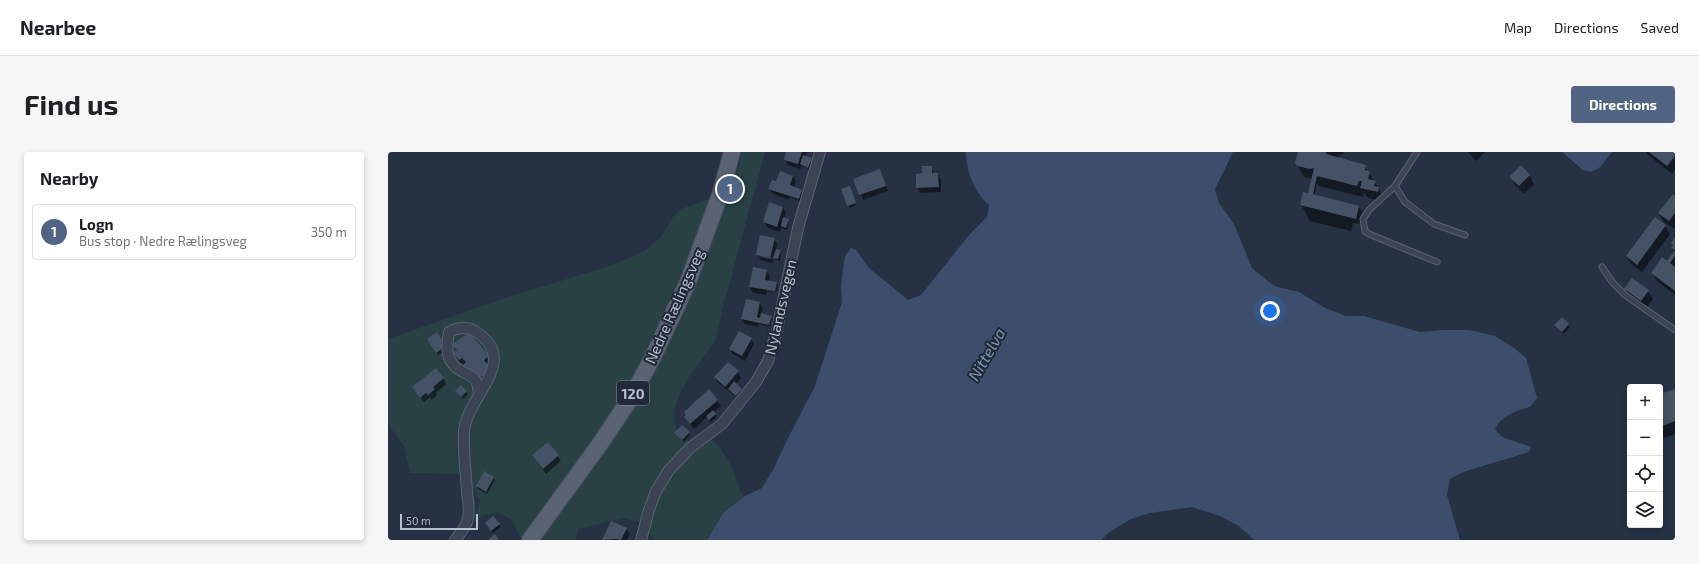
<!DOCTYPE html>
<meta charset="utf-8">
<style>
body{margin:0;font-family:"Exo 2",sans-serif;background:#f6f6f6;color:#202124}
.controls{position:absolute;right:12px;bottom:12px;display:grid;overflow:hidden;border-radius:4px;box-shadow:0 2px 6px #0003}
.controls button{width:36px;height:36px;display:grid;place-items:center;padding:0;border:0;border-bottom:1px solid #e0e0e0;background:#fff;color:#202124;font:20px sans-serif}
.scale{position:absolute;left:12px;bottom:10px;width:78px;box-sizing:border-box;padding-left:4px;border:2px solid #b8bfcc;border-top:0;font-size:11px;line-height:14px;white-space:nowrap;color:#b8bfcc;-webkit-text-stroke:3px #202938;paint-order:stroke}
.you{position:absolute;left:882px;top:159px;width:14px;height:14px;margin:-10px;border:3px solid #fff;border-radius:50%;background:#1a73e8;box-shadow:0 0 0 6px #1a73e833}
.badge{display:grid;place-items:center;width:26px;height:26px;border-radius:50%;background:#526484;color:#fff;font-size:13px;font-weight:700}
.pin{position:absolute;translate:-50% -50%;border:2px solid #fff;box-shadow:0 1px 4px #0006}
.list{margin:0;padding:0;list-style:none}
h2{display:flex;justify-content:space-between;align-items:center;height:52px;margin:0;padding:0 16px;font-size:17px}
h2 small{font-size:13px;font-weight:400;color:#757577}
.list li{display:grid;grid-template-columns:26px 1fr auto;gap:12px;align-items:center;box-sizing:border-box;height:56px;margin:0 8px 8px;padding:0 8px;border:1px solid #e0e0e0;border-radius:4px}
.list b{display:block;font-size:15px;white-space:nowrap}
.list p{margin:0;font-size:13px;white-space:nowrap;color:#757577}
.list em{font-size:13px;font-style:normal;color:#757577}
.icon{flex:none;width:22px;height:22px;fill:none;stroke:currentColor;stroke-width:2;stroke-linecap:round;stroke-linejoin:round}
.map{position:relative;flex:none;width:1287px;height:388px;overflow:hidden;border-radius:4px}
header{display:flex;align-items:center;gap:24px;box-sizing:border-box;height:56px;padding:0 20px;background:#fff;border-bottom:1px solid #e0e0e0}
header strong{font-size:19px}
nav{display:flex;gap:22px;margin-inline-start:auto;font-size:14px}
.intro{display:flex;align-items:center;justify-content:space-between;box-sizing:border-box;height:96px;padding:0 24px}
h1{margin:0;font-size:28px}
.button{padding:10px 18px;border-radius:4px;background:#526484;color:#fff;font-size:14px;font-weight:700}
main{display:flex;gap:24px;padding:0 24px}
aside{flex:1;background:#fff;border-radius:4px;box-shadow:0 2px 6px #0003}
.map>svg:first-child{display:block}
.green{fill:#294044}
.water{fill:#3c4e6c}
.shadow{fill:#0007}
.building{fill:#455265}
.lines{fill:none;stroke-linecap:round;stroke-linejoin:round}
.service-casing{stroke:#596270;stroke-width:7}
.minor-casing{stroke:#596270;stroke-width:12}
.primary-casing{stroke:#454d5c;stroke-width:18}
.service{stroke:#3b4453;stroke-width:5}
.minor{stroke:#3b4453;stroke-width:10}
.primary{stroke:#596373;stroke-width:16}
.labels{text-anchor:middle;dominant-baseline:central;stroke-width:4;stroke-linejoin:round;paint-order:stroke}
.shield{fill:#202938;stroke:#8a92a0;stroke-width:1}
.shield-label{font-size:14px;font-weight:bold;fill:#b8bfcc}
.street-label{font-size:15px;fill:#b8bfcc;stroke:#202938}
.water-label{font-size:16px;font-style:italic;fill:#7f94b4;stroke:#202938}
</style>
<header>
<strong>Nearbee</strong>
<nav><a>Map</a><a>Directions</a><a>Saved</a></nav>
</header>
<div class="intro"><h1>Find us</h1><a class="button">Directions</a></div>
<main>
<aside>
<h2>Nearby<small></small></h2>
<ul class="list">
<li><span class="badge">1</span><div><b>Logn</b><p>Bus stop · Nedre Rælingsveg</p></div><em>350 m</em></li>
</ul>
</aside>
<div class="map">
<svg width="1287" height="388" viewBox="0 0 1287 388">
<rect width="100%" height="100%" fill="#263243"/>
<path class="green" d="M 352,0 L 377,0 L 334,159 L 328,188 C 310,214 263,263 301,290 L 316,279 L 333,297 L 342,312 L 355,345 L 335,361 L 319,388 L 266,388 L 253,370 L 235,366 L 190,377 L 188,388 L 133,388 L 124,368 L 109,360 L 94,364 L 86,371 L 92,348 L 74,322 L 22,321 L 16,294 L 0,272 L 0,187 L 123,144 L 225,113 L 256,99 L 273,85 L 284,66 L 293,57 L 335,42 L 344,33 L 353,8 Z"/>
<path class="water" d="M 578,0 L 845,0 L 827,37 L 831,51 L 846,72 L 864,116 L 886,134 L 911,140 L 937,156 L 958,164 L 976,164 L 1032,180 L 1056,178 L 1081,178 L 1107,184 L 1126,196 L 1138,206 L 1149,246 L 1142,255 C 1127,259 1115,263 1107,277 L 1114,285 L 1143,295 L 1141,300 L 1075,320 L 1062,327 L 1059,343 L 1072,388 L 866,388 L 851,374 L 832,364 L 804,355 L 762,361 L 743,367 L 723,379 L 713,388 L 319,388 L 335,361 L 355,345 L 374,336 L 386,316 L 398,290 L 427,234 L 454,150 L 453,133 L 457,104 L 463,96 L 468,98 L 481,116 L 520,148 L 533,143 L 582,82 L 599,65 L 601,53 C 587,41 578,19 578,0 Z
M 1174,0 L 1224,0 L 1211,16 L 1203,20 L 1195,18 Z"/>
<path class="shadow" d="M 399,0 L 419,0 L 417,5 L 423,7 L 425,10 L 422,18 L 414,14 L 412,17 L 400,13 L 397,7 Z
M 911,0 L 955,0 L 956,1 L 948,6 L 977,14 L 997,47 L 996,50 L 980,46 L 976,41 L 975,45 L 931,34 L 929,31 L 926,44 L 971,55 L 974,60 L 971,72 L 965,71 L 963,79 L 922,69 L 913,53 L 921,42 L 925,27 L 916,25 L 908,11 Z
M 1080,0 L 1097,0 L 1088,9 Z
M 1258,0 L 1287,0 L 1287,18 L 1284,22 L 1261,4 Z
M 543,15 L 546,22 L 550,22 L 553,28 L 553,40 L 532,41 L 529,35 L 535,22 Z
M 1133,15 L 1142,24 L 1146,32 L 1136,42 L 1127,33 L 1122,25 Z
M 492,19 L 500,39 L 475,48 L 467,28 Z
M 405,24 L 408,30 L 406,36 L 413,39 L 415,41 L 412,49 L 402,45 L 401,48 L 385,42 L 381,37 L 389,31 Z
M 462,35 L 468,53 L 462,56 L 460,53 Z
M 1287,45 L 1287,76 L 1286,77 L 1276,70 L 1271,62 Z
M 395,55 L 398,61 L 396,66 L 400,68 L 401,70 L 399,78 L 395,77 L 394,74 L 392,80 L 380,76 L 376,70 Z
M 1277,74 L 1282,82 L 1254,120 L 1244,113 L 1239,105 Z
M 1287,86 L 1287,143 L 1269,129 L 1264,121 L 1279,110 L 1286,100 L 1284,96 Z
M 386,87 L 389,92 L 388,98 L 392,99 L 393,101 L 392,109 L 388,108 L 387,106 L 371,103 L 371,105 L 386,108 L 385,111 L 372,108 L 369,103 Z
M 379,119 L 382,124 L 381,130 L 388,131 L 390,133 L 389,139 L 379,137 L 379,139 L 388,141 L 379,140 L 378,143 L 365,141 L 362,135 Z
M 1237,137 L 1260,139 L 1265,147 L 1258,157 L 1242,145 Z
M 372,151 L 375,157 L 373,162 L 383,165 L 384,167 L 382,175 L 371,172 L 370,175 L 357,172 L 354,167 Z
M 1180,173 L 1182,175 L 1176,182 L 1169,175 Z
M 363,186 L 366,192 L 357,209 L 345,202 L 342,197 Z
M 40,187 L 59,197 L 50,203 Z
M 65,193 L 100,205 L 105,213 L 103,217 L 107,226 L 97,235 L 71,210 L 66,201 L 69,199 Z
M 350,220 L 353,226 L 348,232 L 355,240 L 350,246 L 330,231 L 327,226 Z
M 55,226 L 58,232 L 48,241 L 49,243 L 44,248 L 42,245 L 36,250 L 25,236 Z
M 1287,238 L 1287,282 L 1272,287 L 1272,243 Z
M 68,239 L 78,239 L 80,242 L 75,247 Z
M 321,239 L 333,254 L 326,260 L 329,265 L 323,270 L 319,265 L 306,277 L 297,265 Z
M 301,281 L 302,283 L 296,290 L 289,283 Z
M 160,291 L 173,309 L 158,322 L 145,304 Z
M 105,326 L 107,328 L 99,342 L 90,337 L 89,334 Z
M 105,365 L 113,375 L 105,381 L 99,373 Z
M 224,370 L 238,377 L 242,382 L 239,388 L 215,388 Z"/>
<path class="building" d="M 398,0 L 414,0 L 410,12 L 396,8 Z
M 910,0 L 938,0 L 938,2 L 978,13 L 977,18 L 982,19 L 980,27 L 988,29 L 986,34 L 991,35 L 990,40 L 972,36 L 974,29 L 971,29 L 969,34 L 929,24 L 925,42 L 971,54 L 968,67 L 912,53 L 915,40 L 920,41 L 926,16 L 922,17 L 909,14 L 907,11 Z
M 1261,0 L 1287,0 L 1287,4 L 1279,14 Z
M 415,3 L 424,6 L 420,16 L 412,12 Z
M 1133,13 L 1142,23 L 1131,34 L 1121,25 Z
M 534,14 L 544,14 L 544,21 L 550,21 L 551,35 L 528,36 L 528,22 L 534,21 Z
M 492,17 L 498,34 L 471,43 L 465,27 Z
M 392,19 L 405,24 L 402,33 L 414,38 L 411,47 L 380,37 L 384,28 L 388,29 Z
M 462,34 L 468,51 L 459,54 L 453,37 Z
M 1285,42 L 1287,44 L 1287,61 L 1281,69 L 1270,61 Z
M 381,50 L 395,55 L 389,75 L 375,70 Z
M 395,65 L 401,67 L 398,76 L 393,74 Z
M 1267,65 L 1278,73 L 1249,113 L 1238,104 Z
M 372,83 L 387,86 L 382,106 L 368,103 Z
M 1287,85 L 1287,104 L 1282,111 L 1287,115 L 1287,139 L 1263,121 L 1274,105 L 1279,109 L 1287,98 L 1283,96 L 1285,93 L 1283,91 Z
M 388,97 L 393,98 L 390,107 L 385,106 Z
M 365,115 L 379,118 L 377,128 L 389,130 L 387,139 L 361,135 Z
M 1244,126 L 1261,138 L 1253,149 L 1236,137 Z
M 358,147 L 372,150 L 369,165 L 372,166 L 373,161 L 384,164 L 381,173 L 353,167 Z
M 1174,165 L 1181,172 L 1174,180 L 1166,173 Z
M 351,179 L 364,186 L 354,204 L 341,197 Z
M 49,180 L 58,194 L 48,201 L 39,187 Z
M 81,180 L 101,204 L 96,208 L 103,217 L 91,227 L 84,218 L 81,220 L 75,213 L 78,210 L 74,206 L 71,208 L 65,201 L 69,198 L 64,193 Z
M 340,210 L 351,219 L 337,235 L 326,225 Z
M 48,216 L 56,226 L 45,235 L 47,237 L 40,243 L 38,241 L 32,246 L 24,235 Z
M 346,229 L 354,237 L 348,244 L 340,237 Z
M 73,233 L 79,239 L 73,245 L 67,239 Z
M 321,237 L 330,248 L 302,272 L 296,265 L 298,263 L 296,260 Z
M 1287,237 L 1287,269 L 1272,275 L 1272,242 Z
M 325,258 L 328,262 L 321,268 L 318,264 Z
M 294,273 L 302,280 L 294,288 L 286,281 Z
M 160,290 L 171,303 L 155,317 L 144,303 Z
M 96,319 L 106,325 L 98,340 L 88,334 Z
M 105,364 L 112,372 L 103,379 L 97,371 Z
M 223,369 L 239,376 L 233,388 L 228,387 L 214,388 Z
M 107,382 L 111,388 L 100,388 Z"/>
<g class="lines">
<defs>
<path id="service" d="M 1029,0 L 1007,34 L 981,58 L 975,67 L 977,79 L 981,82 L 1049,110
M 1007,34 L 1017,50 L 1046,72 L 1077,83
M 1214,115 L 1225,131 L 1237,143 L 1287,178"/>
<path id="minor" d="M 67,388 C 72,382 78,375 80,367 C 82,359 80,349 79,340 C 78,320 75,300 76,279 C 79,244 134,208 87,179 C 78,174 70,175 61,180 C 58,198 57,210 75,220 C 80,222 85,225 88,229 C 90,232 90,237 91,241
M 253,388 L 261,358 L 268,339 L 281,318 L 303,295 L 334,272 L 368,230 L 380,209 L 389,178 L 410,76 L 432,0"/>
<path id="primary" d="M 142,388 L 212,292 L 242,247 L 265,205 L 300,130 L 332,43 L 344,0"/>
</defs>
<use href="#service" class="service-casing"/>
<use href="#minor" class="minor-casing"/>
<use href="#primary" class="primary-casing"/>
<use href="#service" class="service"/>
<use href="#minor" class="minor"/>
<use href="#primary" class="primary"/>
</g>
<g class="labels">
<rect class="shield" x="229" y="229" width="32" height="24" rx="3"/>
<g class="shield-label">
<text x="245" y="241">120</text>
</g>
<g class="street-label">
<text transform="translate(286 154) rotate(-66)">Nedre Rælingsveg</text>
<text transform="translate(392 155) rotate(-77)">Nylandsvegen</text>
</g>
<g class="water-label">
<text transform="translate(598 202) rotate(-60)">Nittelva</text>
</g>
</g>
</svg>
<div class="controls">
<button>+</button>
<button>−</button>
<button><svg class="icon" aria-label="locate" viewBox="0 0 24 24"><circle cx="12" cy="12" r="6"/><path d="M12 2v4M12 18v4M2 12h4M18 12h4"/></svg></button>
<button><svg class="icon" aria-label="layers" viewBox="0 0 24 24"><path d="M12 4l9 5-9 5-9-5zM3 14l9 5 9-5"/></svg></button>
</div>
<div class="scale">50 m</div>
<div class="you"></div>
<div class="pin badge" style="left:342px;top:37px">1</div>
</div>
</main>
